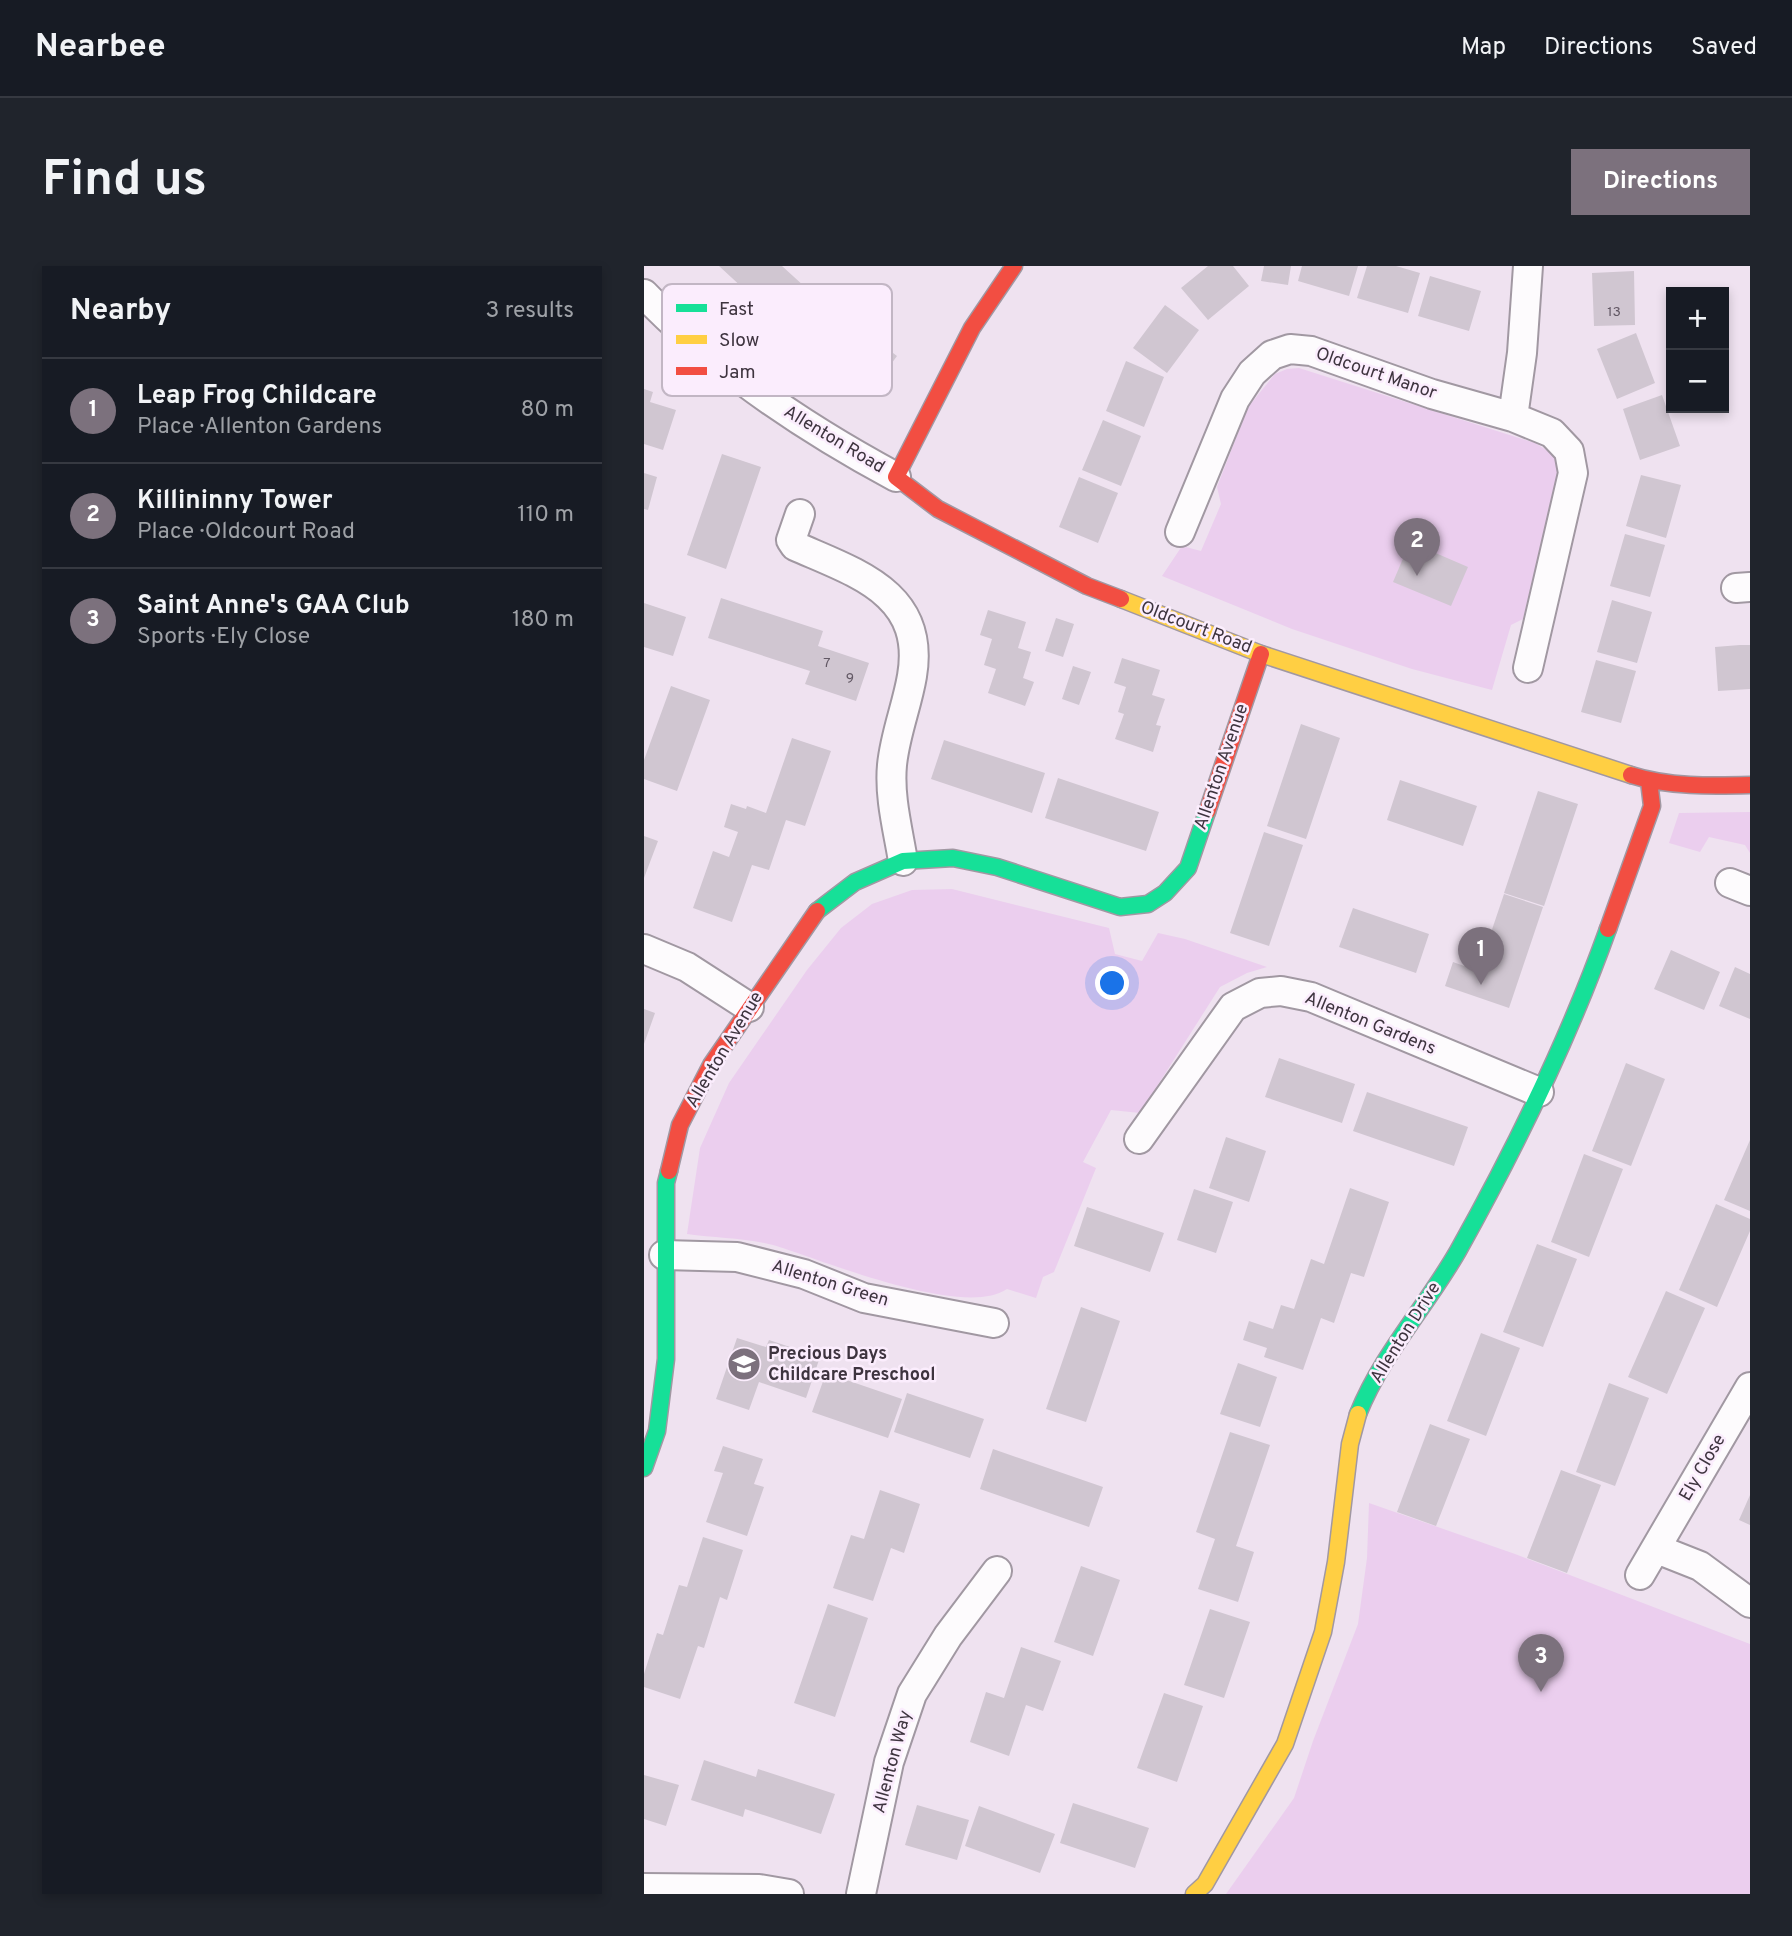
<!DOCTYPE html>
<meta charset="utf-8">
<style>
body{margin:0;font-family:Overpass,sans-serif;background:#20242c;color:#f1f3f6}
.controls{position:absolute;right:21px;top:21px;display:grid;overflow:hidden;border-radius:0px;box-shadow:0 4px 10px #0003}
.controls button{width:63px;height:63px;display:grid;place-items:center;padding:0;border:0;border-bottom:2px solid #363941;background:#171b24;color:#f1f3f6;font:35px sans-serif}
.you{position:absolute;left:469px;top:718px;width:24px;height:24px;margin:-18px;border:5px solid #fff;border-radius:50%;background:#1a73e8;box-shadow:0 0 0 10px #1a73e833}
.badge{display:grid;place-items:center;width:46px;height:46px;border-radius:50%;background:#7c717d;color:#fff;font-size:23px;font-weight:700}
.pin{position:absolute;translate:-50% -58px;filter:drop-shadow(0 2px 4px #0008)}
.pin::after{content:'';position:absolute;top:37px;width:24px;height:21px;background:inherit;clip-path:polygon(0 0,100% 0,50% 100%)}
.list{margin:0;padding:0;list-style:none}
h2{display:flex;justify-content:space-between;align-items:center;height:91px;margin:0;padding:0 28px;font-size:30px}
h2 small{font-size:23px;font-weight:400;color:#9ea1a6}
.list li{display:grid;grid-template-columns:46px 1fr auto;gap:21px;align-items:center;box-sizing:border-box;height:105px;padding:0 28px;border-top:2px solid #363941}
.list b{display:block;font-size:26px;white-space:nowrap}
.list p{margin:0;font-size:23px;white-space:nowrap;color:#9ea1a6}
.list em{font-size:23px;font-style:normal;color:#9ea1a6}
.map{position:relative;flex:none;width:1106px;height:1628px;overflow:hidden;border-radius:0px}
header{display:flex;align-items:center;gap:42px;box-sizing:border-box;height:98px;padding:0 35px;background:#171b24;border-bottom:2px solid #363941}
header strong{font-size:33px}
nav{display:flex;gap:38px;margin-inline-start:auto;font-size:24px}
.intro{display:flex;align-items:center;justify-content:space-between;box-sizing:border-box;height:168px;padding:0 42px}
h1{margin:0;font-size:49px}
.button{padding:18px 32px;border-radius:0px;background:#7c717d;color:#fff;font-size:24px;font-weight:700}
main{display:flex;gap:42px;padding:0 42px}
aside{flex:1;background:#171b24;border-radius:0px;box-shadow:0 4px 10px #0003}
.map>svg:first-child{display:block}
.green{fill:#ebceee}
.building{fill:#d0c6d1}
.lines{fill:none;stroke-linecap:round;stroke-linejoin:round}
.street-casing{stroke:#a198a2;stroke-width:32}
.fast-casing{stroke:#a198a2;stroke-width:19}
.slow-casing{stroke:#a198a2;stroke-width:19}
.jam-casing{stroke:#a198a2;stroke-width:19}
.street{stroke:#fdfbfd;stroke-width:28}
.fast{stroke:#16e098;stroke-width:16}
.slow{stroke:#ffcf43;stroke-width:16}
.jam{stroke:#f24e42;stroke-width:16}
.labels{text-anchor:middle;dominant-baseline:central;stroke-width:5;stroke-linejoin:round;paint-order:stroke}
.number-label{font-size:14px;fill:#625864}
.street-label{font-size:18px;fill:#3e343f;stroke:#fbedfd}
.poi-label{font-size:18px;font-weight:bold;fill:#3e343f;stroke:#fbedfd;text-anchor:start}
.key{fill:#fbedfd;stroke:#c2b6c4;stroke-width:2}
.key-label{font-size:19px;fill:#3e343f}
</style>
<header>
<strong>Nearbee</strong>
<nav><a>Map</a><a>Directions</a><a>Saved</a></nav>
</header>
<div class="intro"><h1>Find us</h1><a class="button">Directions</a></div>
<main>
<aside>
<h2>Nearby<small>3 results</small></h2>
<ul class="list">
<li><span class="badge">1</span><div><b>Leap Frog Childcare</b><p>Place · Allenton Gardens</p></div><em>80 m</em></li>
<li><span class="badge">2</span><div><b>Killininny Tower</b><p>Place · Oldcourt Road</p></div><em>110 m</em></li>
<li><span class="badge">3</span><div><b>Saint Anne's GAA Club</b><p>Sports · Ely Close</p></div><em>180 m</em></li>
</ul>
</aside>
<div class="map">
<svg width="1106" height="1628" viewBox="0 0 1106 1628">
<rect width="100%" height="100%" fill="#efe2f0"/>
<path class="green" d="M 655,102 L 891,177 L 909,188 L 915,205 L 879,353 L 867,359 L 848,424 L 768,403 L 648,363 L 518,310 L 538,280 L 557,285 L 577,238 L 573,221 L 604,141 L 631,108 L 643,103 Z
M 1106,546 L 1106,587 L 1101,579 L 1065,571 L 1056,586 L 1025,577 L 1035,547 Z
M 308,623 L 465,662 L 471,688 L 498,695 L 514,667 L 541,673 L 623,701 L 603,707 L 576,721 L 496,847 L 467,844 L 439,896 L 452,902 L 410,1006 L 399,1011 L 392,1032 L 363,1023 C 319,1053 179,994 129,979 C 102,972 71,972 43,968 L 56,882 L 85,817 L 163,704 L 197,662 L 228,638 L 268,624 Z
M 725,1237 L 871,1288 L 1106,1378 L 1106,1628 L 582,1628 L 650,1532 L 669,1475 L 714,1358 L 723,1292 Z"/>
<path class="building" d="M 75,0 L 138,0 L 195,52 L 166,84 Z
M 564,0 L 589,0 L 605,20 L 564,54 L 537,22 Z
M 620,0 L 647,0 L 644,19 L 617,15 Z
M 658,0 L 714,0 L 705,30 L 654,15 Z
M 723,0 L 752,0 L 776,7 L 764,47 L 713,32 Z
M 990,5 L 991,59 L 950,60 L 948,7 Z
M 786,10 L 837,25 L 825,65 L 774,50 Z
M 521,39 L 555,64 L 523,107 L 489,82 Z
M 204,53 L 253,90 L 228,124 L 179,87 Z
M 992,67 L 1011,117 L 973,133 L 953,83 Z
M 482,95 L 520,111 L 500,161 L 462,145 Z
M 0,123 L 9,126 L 6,136 L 32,144 L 19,184 L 0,178 Z
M 1018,129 L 1036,180 L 996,194 L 979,143 Z
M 459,154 L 497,170 L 477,220 L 438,204 Z
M 78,188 L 117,201 L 82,303 L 43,289 Z
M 0,207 L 13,211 L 4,244 L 0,243 Z
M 997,209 L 1037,219 L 1022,272 L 982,260 Z
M 435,211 L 474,227 L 454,277 L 415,261 Z
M 981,268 L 1021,279 L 1006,331 L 966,320 Z
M 766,276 L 824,301 L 807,340 L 749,316 Z
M 77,332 L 179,365 L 174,380 L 225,397 L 212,435 L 161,418 L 166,405 L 64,372 Z
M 968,334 L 1008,346 L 993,397 L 953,386 Z
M 0,337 L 42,351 L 29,390 L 0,381 Z
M 344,344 L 382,356 L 374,382 L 387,386 L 379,412 L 390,416 L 381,440 L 344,427 L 352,403 L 340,399 L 348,373 L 336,369 Z
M 412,352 L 430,358 L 419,391 L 401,385 Z
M 1096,379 L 1106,379 L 1106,423 L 1074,425 L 1071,381 Z
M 478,392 L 516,404 L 508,429 L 521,433 L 512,459 L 517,460 L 509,486 L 471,473 L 480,448 L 474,446 L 482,421 L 470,417 Z
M 952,394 L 992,405 L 977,457 L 937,446 Z
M 429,400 L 447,406 L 435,439 L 418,433 Z
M 27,420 L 66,434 L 33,525 L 0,513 L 0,494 Z
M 657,458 L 696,472 L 662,573 L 623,560 Z
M 148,472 L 187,485 L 161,560 L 142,554 L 125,604 L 108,599 L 88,656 L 49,642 L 69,585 L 85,591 L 94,566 L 80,561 L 87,538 L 102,543 L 103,540 L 122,547 Z
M 300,474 L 401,507 L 388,547 L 287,513 Z
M 414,512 L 515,546 L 502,585 L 401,552 Z
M 756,514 L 833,540 L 819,580 L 743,554 Z
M 894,525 L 934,538 L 900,640 L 860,627 Z
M 620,566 L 659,579 L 625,680 L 586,667 Z
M 0,570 L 14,575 L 0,612 Z
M 860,628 L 899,641 L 865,742 L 801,720 L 809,696 L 834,705 Z
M 709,642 L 785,668 L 772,707 L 695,681 Z
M 1027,684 L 1076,706 L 1060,744 L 1010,723 Z
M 1091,701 L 1106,708 L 1106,753 L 1075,740 Z
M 0,743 L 11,747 L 0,778 Z
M 635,792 L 711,818 L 698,857 L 621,831 Z
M 982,797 L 1021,813 L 987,900 L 948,885 Z
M 723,826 L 824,861 L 810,900 L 709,865 Z
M 582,871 L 622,885 L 605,936 L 565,922 Z
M 1106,874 L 1106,945 L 1080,934 Z
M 940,888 L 979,903 L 945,991 L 907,976 Z
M 706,922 L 745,936 L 720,1011 L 707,1007 L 690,1057 L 677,1052 L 659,1104 L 620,1091 L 623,1082 L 599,1074 L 605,1055 L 629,1063 L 637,1039 L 650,1043 L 667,993 L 680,998 Z
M 550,923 L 589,936 L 572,987 L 533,974 Z
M 1072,938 L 1106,953 L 1106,965 L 1073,1041 L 1035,1024 Z
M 443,941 L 520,967 L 506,1006 L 430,980 Z
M 893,978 L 933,993 L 899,1081 L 859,1066 Z
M 1022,1025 L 1061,1042 L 1023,1128 L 984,1111 Z
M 437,1041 L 476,1055 L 442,1156 L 402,1143 Z
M 837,1067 L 876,1082 L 842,1170 L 803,1155 Z
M 93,1072 L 122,1081 L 125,1074 L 176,1091 L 162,1132 L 115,1116 L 105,1144 L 72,1133 Z
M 594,1097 L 633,1111 L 616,1161 L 576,1148 Z
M 182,1107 L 258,1133 L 244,1172 L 168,1146 Z
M 965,1117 L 1005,1132 L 971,1220 L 932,1206 Z
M 263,1127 L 340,1153 L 326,1192 L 250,1166 Z
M 786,1158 L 826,1173 L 792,1260 L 753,1246 Z
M 586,1166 L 626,1179 L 592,1280 L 610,1286 L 594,1336 L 554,1323 L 571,1273 L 552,1266 Z
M 79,1180 L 119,1193 L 110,1218 L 120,1221 L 103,1270 L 62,1256 L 79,1207 L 70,1205 Z
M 349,1183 L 459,1221 L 445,1261 L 336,1223 Z
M 917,1204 L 957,1219 L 923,1307 L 883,1292 Z
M 236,1224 L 276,1238 L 260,1287 L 247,1282 L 229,1335 L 189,1322 L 207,1269 L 220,1273 Z
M 1106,1229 L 1106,1259 L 1095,1254 Z
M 59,1271 L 99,1284 L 83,1334 L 76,1331 L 60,1382 L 54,1380 L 36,1433 L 0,1421 L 0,1408 L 13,1367 L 19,1369 L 35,1319 L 43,1321 Z
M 437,1300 L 476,1314 L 449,1390 L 410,1376 Z
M 184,1338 L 224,1352 L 191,1451 L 150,1437 Z
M 566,1343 L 606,1356 L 580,1432 L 540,1419 Z
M 377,1381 L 417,1395 L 399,1445 L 382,1439 L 365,1490 L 326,1476 L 342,1426 L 360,1432 Z
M 520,1427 L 559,1440 L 533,1516 L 493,1502 Z
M 60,1494 L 112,1511 L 114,1503 L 191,1528 L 177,1568 L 101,1543 L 99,1551 L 47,1534 Z
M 0,1509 L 35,1519 L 22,1560 L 0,1553 Z
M 429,1537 L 505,1562 L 491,1602 L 416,1577 Z
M 273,1539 L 325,1554 L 313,1594 L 261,1579 Z
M 335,1540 L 411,1568 L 396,1607 L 321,1580 Z"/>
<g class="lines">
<defs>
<path id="street" d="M 0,28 C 72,103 161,162 252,211
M 869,151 L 878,87 L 884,0
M 156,248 L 147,274 L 151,280 C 212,307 282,327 268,410 C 263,440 251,468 248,499 C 245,531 254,564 259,595
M 536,266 L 591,133 L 608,107 L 628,89 L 646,83 L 667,85 L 788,128 L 869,151 L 908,167 L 925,185 L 929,207 L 884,402
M 1092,322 L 1106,321
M 1086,617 L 1106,625
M 0,683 L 43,701 L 105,741
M 495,873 L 589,741 L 616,727 L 637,725 L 667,731 L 895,826
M 20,989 L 93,991 L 160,1008 L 220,1032 L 350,1057
M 1013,1283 L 1056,1300 L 1106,1337
M 996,1309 L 1106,1121
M 0,1622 L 115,1623 L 145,1628
M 217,1628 L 245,1496 L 268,1428 L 304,1370 L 353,1305"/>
<path id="fast" d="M 173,645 L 211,616 L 259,595 L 309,592 L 353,601 L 476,641 L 504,638 L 521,627 L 544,602 L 563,546
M 714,1148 C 738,1088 782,1041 814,985 C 872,881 924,775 964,663
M 0,1202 L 13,1165 L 22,1093 L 22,917 L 25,905"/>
<path id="slow" d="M 477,333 L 617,388 L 987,509
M 550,1628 L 561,1618 L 641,1478 L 679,1366 L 692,1296 L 706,1178 L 714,1148"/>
<path id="jam" d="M 370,0 L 328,62 L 252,211 L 294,243 L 443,320 L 477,333
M 987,509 C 1024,521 1068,520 1106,519
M 563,546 L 617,388
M 964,663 L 1008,540 L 1005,515
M 25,905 L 36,859 L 67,799 L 173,645"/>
</defs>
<use href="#street" class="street-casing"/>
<use href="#fast" class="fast-casing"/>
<use href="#slow" class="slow-casing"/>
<use href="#jam" class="jam-casing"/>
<use href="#street" class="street"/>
<use href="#fast" class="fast"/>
<use href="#slow" class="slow"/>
<use href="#jam" class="jam"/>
</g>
<defs>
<symbol id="school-disc" viewBox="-11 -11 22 22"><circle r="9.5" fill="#7c717d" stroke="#fbedfd"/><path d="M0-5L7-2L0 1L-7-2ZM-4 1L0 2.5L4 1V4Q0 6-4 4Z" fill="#fff"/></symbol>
</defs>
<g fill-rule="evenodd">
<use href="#school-disc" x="81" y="1079" width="38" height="38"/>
</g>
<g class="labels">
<g class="number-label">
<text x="970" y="46">13</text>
<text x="183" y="397">7</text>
<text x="206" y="412">9</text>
</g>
<g class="street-label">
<text transform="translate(732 108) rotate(19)">Oldcourt Manor</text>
<text transform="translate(190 174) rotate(31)">Allenton Road</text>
<text transform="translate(552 362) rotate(21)">Oldcourt Road</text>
<text transform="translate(578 501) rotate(-71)">Allenton Avenue</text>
<text transform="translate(726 758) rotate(22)">Allenton Gardens</text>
<text transform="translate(81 784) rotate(-59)">Allenton Avenue</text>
<text transform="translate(186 1018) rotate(17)">Allenton Green</text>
<text transform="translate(762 1067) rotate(-58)">Allenton Drive</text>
<text transform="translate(1059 1202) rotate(-60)">Ely Close</text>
<text transform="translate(249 1496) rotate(-75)">Allenton Way</text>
</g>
<g class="poi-label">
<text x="124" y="1088">Precious Days<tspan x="124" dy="21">Childcare Preschool</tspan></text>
</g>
</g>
<rect x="18" y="18" width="230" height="112" rx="10" class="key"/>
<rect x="32" y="38" width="31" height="8" fill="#16e098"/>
<rect x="32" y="69" width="31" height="9" fill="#ffcf43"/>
<rect x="32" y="101" width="31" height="8" fill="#f24e42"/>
<g class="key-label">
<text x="75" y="49">Fast</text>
<text x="75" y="80">Slow</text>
<text x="75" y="112">Jam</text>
</g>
</svg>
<div class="controls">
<button>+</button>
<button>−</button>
</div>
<div class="you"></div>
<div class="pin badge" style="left:837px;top:719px">1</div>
<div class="pin badge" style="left:773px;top:310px">2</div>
<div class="pin badge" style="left:897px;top:1426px">3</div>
</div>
</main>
